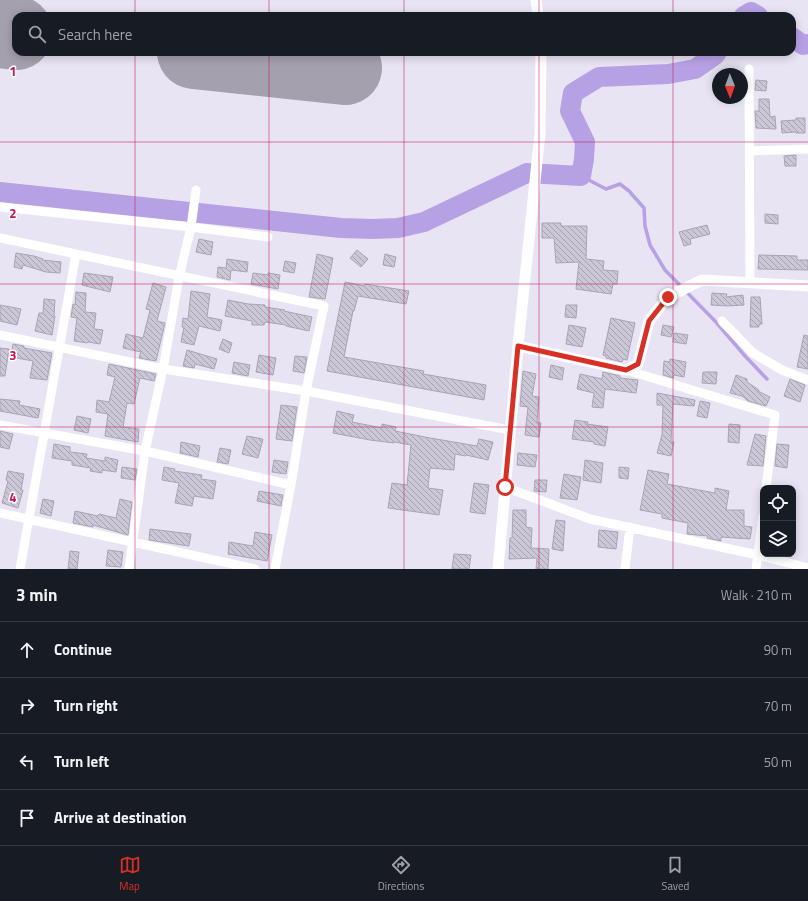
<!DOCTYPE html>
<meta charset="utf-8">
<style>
body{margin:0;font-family:"Titillium Web",sans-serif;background:#20242c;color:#f1f3f6}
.controls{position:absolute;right:12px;bottom:12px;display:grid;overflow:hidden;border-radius:8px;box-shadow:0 2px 10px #0003}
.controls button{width:36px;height:36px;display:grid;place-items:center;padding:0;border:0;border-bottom:1px solid #363941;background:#171b24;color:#f1f3f6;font:20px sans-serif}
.compass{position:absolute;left:712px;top:68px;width:36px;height:36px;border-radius:50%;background:#171b24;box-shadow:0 2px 10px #0003;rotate:179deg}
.stop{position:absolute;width:12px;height:12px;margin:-9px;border:3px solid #d93025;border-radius:50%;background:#fff}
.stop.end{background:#d93025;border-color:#fff;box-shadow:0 1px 4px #0008}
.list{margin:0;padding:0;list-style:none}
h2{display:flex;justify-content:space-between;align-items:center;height:52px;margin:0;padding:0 16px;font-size:17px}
h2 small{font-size:13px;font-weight:400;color:#9ea1a6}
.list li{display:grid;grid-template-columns:26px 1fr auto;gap:12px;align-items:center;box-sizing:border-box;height:56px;padding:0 16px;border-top:1px solid #363941}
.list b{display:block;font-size:15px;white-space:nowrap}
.list em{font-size:13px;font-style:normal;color:#9ea1a6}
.icon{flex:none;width:22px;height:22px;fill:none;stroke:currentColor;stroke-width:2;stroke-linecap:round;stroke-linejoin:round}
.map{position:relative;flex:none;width:808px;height:569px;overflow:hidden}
.search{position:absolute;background:#171b24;box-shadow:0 2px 10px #0003;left:12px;right:12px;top:12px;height:44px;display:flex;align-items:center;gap:10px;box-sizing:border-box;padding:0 14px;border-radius:12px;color:#9ea1a6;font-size:15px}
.sheet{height:276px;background:#171b24}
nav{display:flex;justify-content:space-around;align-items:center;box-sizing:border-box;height:56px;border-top:1px solid #363941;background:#171b24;font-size:11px;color:#9ea1a6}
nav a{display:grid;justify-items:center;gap:2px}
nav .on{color:#d93025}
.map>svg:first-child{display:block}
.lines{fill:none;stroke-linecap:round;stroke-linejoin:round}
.stream{stroke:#b7a1e5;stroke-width:3.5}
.river{stroke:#b7a1e5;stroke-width:20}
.runway{stroke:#a4a0ad;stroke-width:74}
.building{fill:url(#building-back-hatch);stroke:#a9a4b3}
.minor{stroke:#fff;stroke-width:9}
.tertiary{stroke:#fff;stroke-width:11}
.route{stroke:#d93025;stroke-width:5}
.grid{fill:none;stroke:#c2185b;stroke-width:1;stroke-opacity:0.55}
.grid-label{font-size:13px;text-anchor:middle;font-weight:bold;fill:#c2185b;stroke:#fff;stroke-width:3;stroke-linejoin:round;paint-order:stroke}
</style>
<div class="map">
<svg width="808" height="569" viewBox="0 0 808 569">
<defs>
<pattern id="building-back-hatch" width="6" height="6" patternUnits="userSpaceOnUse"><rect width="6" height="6" fill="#ccc7d7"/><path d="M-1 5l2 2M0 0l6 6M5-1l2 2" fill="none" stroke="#a7a2b0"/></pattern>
</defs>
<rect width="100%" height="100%" fill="#e9e4f4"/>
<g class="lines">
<path class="stream" d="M 581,176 L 606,189 L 620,184 L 629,191 L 644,208 L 645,226 L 650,245 L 665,270 L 715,321 L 745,356 L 767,379"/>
<path class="river" d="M 744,16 L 751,12 L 758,16
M 792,37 L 803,45 L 808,44
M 0,192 L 341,228 L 373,229 L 398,228 L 424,222 L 527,173 L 581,176 L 584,159 L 585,142 L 570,111 L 573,93 L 599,77 L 668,74 L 695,69 L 715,55 L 717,52"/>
<path class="runway" d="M 0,31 L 16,33
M 194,52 L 345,68"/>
</g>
<path class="building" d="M 756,80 L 767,81 L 766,91 L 755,90 Z
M 759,99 L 769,99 L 770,117 L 775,116 L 776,129 L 756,128 L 755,111 L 759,111 Z
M 796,118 L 805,118 L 805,133 L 796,133 L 796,132 L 782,133 L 781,121 L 796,120 Z
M 796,155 L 796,166 L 785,166 L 784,156 Z
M 765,214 L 778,215 L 778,224 L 765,223 Z
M 542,223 L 561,223 L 561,226 L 587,226 L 586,259 L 604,261 L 603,270 L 618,271 L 617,284 L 613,284 L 611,294 L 576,289 L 579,262 L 556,263 L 554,238 L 542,238 Z
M 707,225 L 710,234 L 690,239 L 691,244 L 684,246 L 679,232 Z
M 199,239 L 213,242 L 211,255 L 196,252 Z
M 357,250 L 368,259 L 361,267 L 350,258 Z
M 16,253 L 34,256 L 43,259 L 42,260 L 61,262 L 60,273 L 46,272 L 23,265 L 22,269 L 14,267 Z
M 317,254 L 333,258 L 325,299 L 309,297 Z
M 385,254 L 396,257 L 394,267 L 383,265 Z
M 759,255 L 797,256 L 797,260 L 808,260 L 808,270 L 758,269 Z
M 227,259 L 248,262 L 247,272 L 231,270 L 230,280 L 217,277 L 218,267 L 226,268 Z
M 285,261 L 296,263 L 294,273 L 283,271 Z
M 84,273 L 113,277 L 110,292 L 82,285 Z
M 253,273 L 268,275 L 268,273 L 280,275 L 278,289 L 251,284 Z
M 345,282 L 365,286 L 365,284 L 409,291 L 406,304 L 358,296 L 354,311 L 353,311 L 344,357 L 424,371 L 423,374 L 486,385 L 484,400 L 327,371 Z
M 153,283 L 166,287 L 157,321 L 165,323 L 156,361 L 139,358 L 141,352 L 123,348 L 126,334 L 143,338 L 150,310 L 146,309 Z
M 191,291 L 210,294 L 207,317 L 222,320 L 220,331 L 199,326 L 194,345 L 181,342 L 184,327 L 182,327 L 183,318 L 188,319 Z
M 76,292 L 86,293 L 85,312 L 96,313 L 94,329 L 103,330 L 100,344 L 88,342 L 87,343 L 74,341 L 77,318 L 71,317 L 73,304 L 75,305 Z
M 712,293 L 727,294 L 726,297 L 743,295 L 744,305 L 727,306 L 711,305 Z
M 751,297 L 760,297 L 762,324 L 759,324 L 759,327 L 750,327 Z
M 44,299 L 55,300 L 54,316 L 55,316 L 52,335 L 35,331 L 39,313 L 43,313 Z
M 228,300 L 248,304 L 265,305 L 265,307 L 285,310 L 284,311 L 312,317 L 309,331 L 286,326 L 286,325 L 265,322 L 264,325 L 252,325 L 252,321 L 225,316 Z
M 0,305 L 21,309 L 17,325 L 0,321 Z
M 566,305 L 577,305 L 576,318 L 565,317 Z
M 611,318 L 635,323 L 627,360 L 623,359 L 622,362 L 606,358 L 606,356 L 603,355 Z
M 569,325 L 586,328 L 582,347 L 566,344 Z
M 663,325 L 674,327 L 671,337 L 661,335 Z
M 674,333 L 688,335 L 686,344 L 673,342 Z
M 804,335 L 808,336 L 808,369 L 797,367 Z
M 223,339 L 232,343 L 229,353 L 219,349 Z
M 13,344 L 24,346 L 24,348 L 52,353 L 47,380 L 30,378 L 33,361 L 11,357 Z
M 0,348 L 9,349 L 5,376 L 0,376 Z
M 187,350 L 217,359 L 214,369 L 195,364 L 194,368 L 183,366 Z
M 259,355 L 276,358 L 273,375 L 256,372 Z
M 295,356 L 307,357 L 304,373 L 293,371 Z
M 670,359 L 686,362 L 684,377 L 674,375 L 673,378 L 663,375 L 664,361 L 670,362 Z
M 234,362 L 250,365 L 248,376 L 232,373 Z
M 109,364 L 156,374 L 154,381 L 140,378 L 134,404 L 127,403 L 123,427 L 139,429 L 138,442 L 105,436 L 108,414 L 96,412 L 97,400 L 109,402 L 115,377 L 107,375 Z
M 551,365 L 564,368 L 562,380 L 549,377 Z
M 523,371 L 536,374 L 532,396 L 539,397 L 537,422 L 541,423 L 539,437 L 525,435 L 528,407 L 520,406 Z
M 603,372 L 620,376 L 620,378 L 638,380 L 636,393 L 605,389 L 603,408 L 592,407 L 594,393 L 577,389 L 580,374 L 602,379 Z
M 703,372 L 717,372 L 716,384 L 702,383 Z
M 736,375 L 747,379 L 747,382 L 759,390 L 758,391 L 770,397 L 766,406 L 748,401 L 742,396 L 730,393 Z
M 790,379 L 805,385 L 800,402 L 784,396 Z
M 657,393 L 695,400 L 694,406 L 673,404 L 671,442 L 674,442 L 671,456 L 657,453 L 662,435 L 663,405 L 657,405 Z
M 0,399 L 20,401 L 19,405 L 40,409 L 38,418 L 0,411 Z
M 700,401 L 710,403 L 707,418 L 697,416 Z
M 281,405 L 297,407 L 292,441 L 276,439 Z
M 337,411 L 354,415 L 352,422 L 382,428 L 382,424 L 396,427 L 395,431 L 430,438 L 477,446 L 479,439 L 493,442 L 488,460 L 466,455 L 465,456 L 455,454 L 454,470 L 430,468 L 428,488 L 443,490 L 439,515 L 388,508 L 392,483 L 407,485 L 411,445 L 394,442 L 394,443 L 370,440 L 333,433 Z
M 77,416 L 91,419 L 88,433 L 74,430 Z
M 575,420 L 588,422 L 587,424 L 608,427 L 605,446 L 594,444 L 594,442 L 572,439 Z
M 729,424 L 740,425 L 739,443 L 728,442 Z
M 0,431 L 13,434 L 9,449 L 0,447 Z
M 755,434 L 766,436 L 763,466 L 747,465 Z
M 247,436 L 263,439 L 258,458 L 242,454 Z
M 181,442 L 200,446 L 198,457 L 180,453 Z
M 54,444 L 70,447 L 70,452 L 87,454 L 86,458 L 105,461 L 105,457 L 118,460 L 116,472 L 102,470 L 102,473 L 90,471 L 91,468 L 72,465 L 72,461 L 52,458 Z
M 777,444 L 789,445 L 787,468 L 775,466 Z
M 220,448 L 231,450 L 228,464 L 217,462 Z
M 518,453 L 537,455 L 535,467 L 517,465 Z
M 274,460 L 288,462 L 286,474 L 272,472 Z
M 585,460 L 603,463 L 601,483 L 583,480 Z
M 122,467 L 137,469 L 135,480 L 121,478 Z
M 164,467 L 175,469 L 174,471 L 202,475 L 201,479 L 216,481 L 213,499 L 194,496 L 192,506 L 175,503 L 179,483 L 162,480 Z
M 619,467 L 629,468 L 628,479 L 619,478 Z
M 648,470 L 669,474 L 667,484 L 715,493 L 715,488 L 729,491 L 726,510 L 744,510 L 744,526 L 752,527 L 750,539 L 721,537 L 721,541 L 707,538 L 708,536 L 687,534 L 688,523 L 662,518 L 662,514 L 640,510 Z
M 8,471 L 24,474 L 21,490 L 23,490 L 18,508 L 2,503 L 8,481 L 6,480 Z
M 564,474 L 581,477 L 577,500 L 560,498 Z
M 535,480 L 547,480 L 546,492 L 534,491 Z
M 474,483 L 489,485 L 485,514 L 470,512 Z
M 259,491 L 283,495 L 281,506 L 257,501 Z
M 43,499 L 54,501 L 51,516 L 40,513 Z
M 120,499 L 132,502 L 128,535 L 93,525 L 93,527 L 73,523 L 75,511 L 98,516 L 99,514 L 116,518 Z
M 513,510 L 526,510 L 526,527 L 532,528 L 531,548 L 549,549 L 548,569 L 536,569 L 537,558 L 509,559 L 510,538 L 512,538 Z
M 556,520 L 565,521 L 563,551 L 552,549 Z
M 150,529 L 191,534 L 189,546 L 149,540 Z
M 599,530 L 618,532 L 616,549 L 598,547 Z
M 255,532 L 272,535 L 267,561 L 228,554 L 229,542 L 253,546 Z
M 108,550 L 123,552 L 121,567 L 106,566 Z
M 70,551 L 79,552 L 77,569 L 68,569 Z
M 454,554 L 471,555 L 469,569 L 452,569 Z"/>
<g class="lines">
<path class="minor" d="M 749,69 L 750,282
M 750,151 L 808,149
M 0,207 L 191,227 L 268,237
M 0,238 L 324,306 L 306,391 L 291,485 L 275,569
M 722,321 L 753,353 L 782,370 L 808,380
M 0,335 L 163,369 L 306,391 L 510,430
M 626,370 L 775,415 L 766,488
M 0,425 L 145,451 L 291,485
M 505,487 L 590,519 L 758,555 L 808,568
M 0,513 L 255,569
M 20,569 L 76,254
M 129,569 L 145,451 L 163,369 L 179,277 L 191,227 L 196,190
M 625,569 L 630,527
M 756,569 L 763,516"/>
<path class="tertiary" d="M 536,0 L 538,16
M 518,346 L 540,133 L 541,52
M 498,569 L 518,346 L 626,370 L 638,364 L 649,321 L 668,297 L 702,280 L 808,286"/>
</g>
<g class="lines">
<path class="route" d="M 505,487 L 518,346 L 626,370 L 638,364 L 649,321 L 668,297"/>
</g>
<path class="grid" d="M 135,0 L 135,16M 269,0 L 269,16M 404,0 L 404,16M 539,0 L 539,16M 673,0 L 673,16M 135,52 L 135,569M 269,52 L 269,569M 404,52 L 404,569M 539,52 L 539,569M 673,52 L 673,569M 0,142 L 808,142M 0,284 L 808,284M 0,427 L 808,427"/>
<g class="grid-label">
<text x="13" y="76">1</text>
<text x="13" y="218">2</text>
<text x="13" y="360">3</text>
<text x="13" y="502">4</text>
</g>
</svg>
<div class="controls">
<button><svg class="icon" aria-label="locate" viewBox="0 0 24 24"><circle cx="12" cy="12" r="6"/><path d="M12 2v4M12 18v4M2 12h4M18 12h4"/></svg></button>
<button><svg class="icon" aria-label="layers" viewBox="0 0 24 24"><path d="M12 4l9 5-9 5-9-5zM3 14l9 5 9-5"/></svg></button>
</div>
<svg class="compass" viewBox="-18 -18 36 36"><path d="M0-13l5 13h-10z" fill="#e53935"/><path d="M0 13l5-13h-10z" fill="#9ea1a6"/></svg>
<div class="stop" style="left:505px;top:487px"></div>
<div class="stop end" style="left:668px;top:297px"></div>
<div class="search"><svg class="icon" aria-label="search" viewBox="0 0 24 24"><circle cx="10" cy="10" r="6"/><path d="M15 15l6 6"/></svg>Search here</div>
</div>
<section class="sheet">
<h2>3 min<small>Walk · 210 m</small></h2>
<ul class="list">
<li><svg class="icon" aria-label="ahead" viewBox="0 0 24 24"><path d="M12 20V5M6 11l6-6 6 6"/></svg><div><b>Continue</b></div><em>90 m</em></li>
<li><svg class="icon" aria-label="right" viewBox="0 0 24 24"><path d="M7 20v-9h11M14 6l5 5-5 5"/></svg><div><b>Turn right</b></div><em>70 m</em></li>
<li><svg class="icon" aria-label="left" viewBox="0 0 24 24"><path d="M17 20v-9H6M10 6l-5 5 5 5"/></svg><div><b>Turn left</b></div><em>50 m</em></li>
<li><svg class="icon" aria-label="arrive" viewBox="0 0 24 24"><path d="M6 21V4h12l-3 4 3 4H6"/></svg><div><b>Arrive at destination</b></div></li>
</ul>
</section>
<nav>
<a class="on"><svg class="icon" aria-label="map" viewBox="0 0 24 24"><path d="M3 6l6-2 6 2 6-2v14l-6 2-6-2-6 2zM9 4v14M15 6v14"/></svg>Map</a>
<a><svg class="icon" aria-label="directions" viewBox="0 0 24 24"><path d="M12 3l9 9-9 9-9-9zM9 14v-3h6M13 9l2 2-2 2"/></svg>Directions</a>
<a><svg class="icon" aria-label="saved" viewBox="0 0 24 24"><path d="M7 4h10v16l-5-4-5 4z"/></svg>Saved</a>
</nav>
